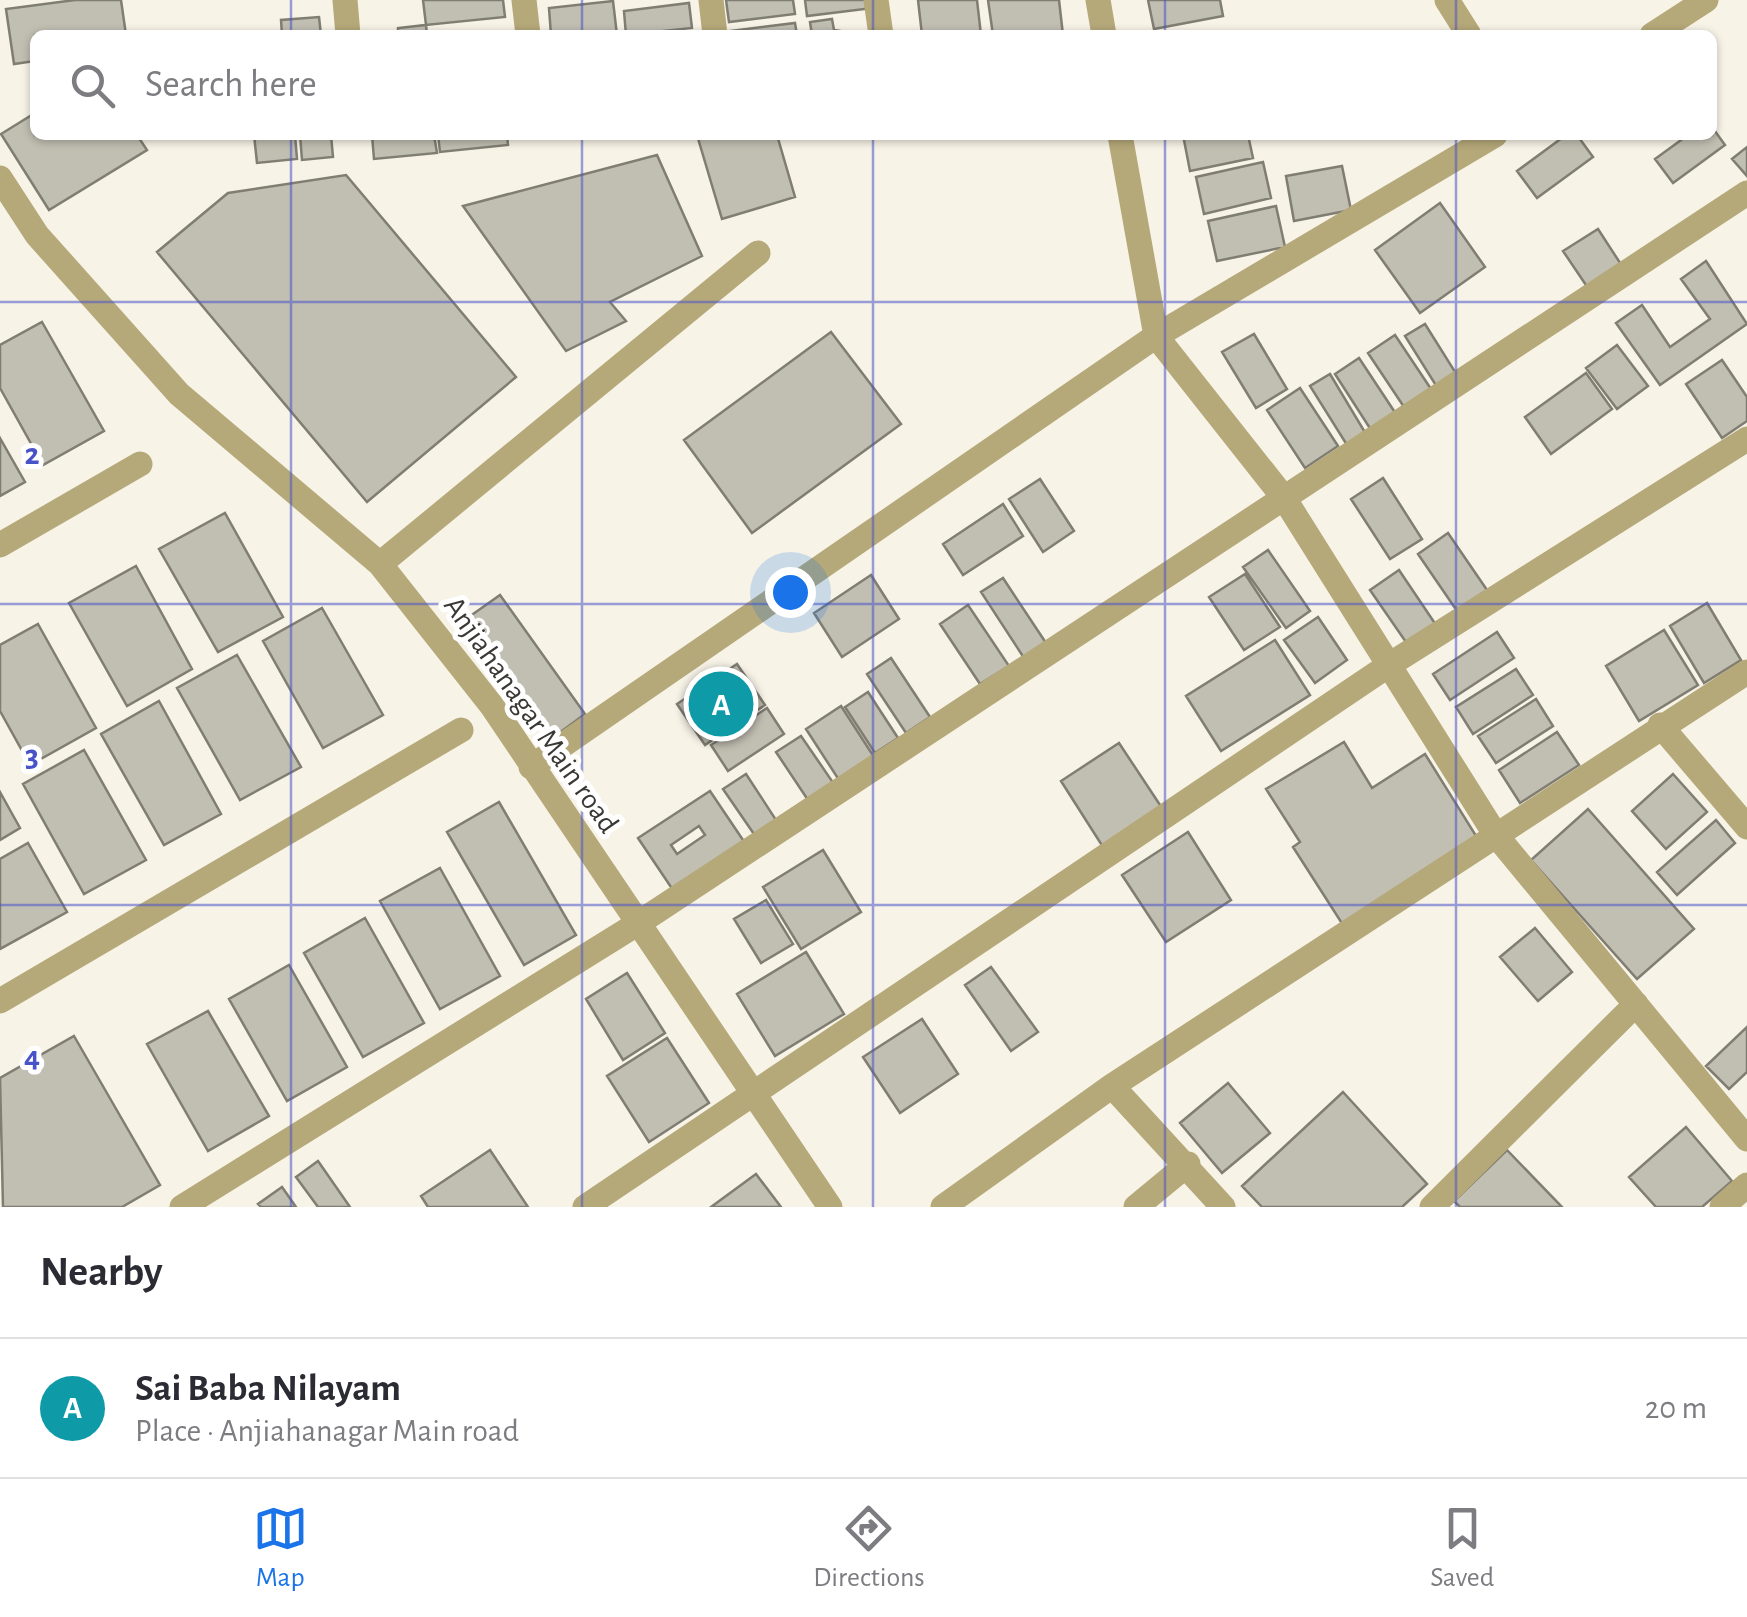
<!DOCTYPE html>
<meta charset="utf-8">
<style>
body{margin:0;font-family:"Alegreya Sans",sans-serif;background:#f7f7f7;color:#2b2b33}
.you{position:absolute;left:790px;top:592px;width:35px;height:35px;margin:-25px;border:8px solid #fff;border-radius:50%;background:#1a73e8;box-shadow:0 0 0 15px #1a73e833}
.badge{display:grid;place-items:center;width:65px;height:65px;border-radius:50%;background:#1a73e8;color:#fff;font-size:32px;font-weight:700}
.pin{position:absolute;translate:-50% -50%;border:5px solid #fff;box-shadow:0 2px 10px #0006}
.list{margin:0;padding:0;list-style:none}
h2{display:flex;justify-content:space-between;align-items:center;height:130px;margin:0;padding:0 40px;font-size:42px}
h2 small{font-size:32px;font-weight:400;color:#7c7c81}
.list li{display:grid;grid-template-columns:65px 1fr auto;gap:30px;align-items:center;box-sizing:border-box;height:140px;padding:0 40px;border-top:2px solid #e1e1e2}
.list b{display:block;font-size:38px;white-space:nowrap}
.list p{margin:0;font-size:32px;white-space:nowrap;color:#7c7c81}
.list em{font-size:32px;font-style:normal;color:#7c7c81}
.icon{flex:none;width:55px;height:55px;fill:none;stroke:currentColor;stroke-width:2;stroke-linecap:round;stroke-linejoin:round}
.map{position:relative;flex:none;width:1747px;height:1207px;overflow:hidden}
.search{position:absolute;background:#fff;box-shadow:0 2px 8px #0004;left:30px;right:30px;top:30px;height:110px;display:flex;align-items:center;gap:25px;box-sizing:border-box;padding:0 35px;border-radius:15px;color:#7c7c81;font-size:38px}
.sheet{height:270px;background:#fff}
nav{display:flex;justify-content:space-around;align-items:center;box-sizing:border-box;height:140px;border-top:2px solid #e1e1e2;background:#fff;font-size:28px;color:#7c7c81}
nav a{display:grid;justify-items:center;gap:5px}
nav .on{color:#1a73e8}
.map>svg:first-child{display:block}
.building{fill:#c1beb2;stroke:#807d72;stroke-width:2.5;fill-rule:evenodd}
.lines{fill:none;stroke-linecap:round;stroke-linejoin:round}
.street{stroke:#b5a879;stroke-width:25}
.grid{fill:none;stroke:#4953c8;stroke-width:2.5;stroke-opacity:0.55}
.labels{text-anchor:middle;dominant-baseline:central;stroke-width:10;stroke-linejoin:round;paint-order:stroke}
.street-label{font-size:30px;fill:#3a3834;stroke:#fff}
.grid-label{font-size:32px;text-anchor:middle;font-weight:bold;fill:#4953c8;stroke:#fff;stroke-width:10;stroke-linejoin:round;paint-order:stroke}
</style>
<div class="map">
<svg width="1747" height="1207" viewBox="0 0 1747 1207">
<rect width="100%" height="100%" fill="#f7f3e7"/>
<path class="building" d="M 75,0 L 121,0 L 126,35 L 35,35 L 35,61 L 14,64 L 6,9 Z
M 423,0 L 503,0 L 505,17 L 426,25 Z
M 726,0 L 793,0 L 795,14 L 729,22 Z
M 805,0 L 872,0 L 873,8 L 807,16 Z
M 918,0 L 977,0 L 981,35 L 922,35 Z
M 988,0 L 1059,0 L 1063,35 L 993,35 Z
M 1148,0 L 1220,0 L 1223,16 L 1154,29 Z
M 613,1 L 617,35 L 551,35 L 549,8 Z
M 689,3 L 692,28 L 626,35 L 624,11 Z
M 319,17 L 321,35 L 282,35 L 281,20 Z
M 832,19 L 834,30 L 865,35 L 812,35 L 810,22 Z
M 795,23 L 797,35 L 731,35 L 730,31 Z
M 426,25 L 427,35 L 398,35 L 398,28 Z
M 35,113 L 35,135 L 137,135 L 147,150 L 49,210 L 1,134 Z
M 1712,127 L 1725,145 L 1673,183 L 1655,159 L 1688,135 L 1712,135 Z
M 254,135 L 295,135 L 297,159 L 257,163 Z
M 300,135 L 331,135 L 333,157 L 302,160 Z
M 372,135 L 434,135 L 437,153 L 374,159 Z
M 438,135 L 507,135 L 508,145 L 440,152 Z
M 697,135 L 777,135 L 795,197 L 722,219 Z
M 1183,135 L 1248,135 L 1253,158 L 1190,171 Z
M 1566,135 L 1577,135 L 1593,157 L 1537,198 L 1517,171 Z
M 1747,147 L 1747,176 L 1732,159 Z
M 657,155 L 702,256 L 610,302 L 626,321 L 566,351 L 463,206 Z
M 1263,162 L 1271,198 L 1204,214 L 1196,177 Z
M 1342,166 L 1351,210 L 1294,221 L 1286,176 Z
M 346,175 L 516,377 L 367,502 L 157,252 L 228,193 Z
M 1440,203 L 1485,267 L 1420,313 L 1375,250 Z
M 1276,206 L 1285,247 L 1217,261 L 1208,221 Z
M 1598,229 L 1624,269 L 1590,291 L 1563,251 Z
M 1706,261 L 1747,324 L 1660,385 L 1616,323 L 1642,305 L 1670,347 L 1710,319 L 1681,279 Z
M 42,322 L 104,431 L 43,465 L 0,388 L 0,345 Z
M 1425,324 L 1457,375 L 1437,387 L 1405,336 Z
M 831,332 L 901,424 L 752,533 L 684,440 Z
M 1254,334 L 1287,389 L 1256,408 L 1222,352 Z
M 1395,335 L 1433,392 L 1406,410 L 1368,353 Z
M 1617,345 L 1648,386 L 1617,409 L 1586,368 Z
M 1359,358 L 1398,417 L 1373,433 L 1335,374 Z
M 1722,360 L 1747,397 L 1747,421 L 1722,438 L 1686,384 Z
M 1586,373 L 1612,409 L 1551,454 L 1525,417 Z
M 1330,374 L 1366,434 L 1347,445 L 1310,386 Z
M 1300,388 L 1338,446 L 1305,468 L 1267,410 Z
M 0,438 L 25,482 L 0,496 Z
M 1383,478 L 1422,539 L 1390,559 L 1351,499 Z
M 1040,479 L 1074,531 L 1043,552 L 1009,499 Z
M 1003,504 L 1023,536 L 963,575 L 943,544 Z
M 225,513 L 283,617 L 218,652 L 159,549 Z
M 1448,533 L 1487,590 L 1457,611 L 1418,554 Z
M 1268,550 L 1310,611 L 1286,628 L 1243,567 Z
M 136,566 L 192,669 L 127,706 L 69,603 Z
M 1399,570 L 1436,625 L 1408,645 L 1370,590 Z
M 1245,574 L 1280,627 L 1244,650 L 1209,597 Z
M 871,575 L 899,619 L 842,657 L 814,613 Z
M 1003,578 L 1048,646 L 1026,661 L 981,592 Z
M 500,595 L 585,714 L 551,739 L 466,619 Z
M 1707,603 L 1741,660 L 1704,683 L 1670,626 Z
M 968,605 L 1009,666 L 980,684 L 940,624 Z
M 322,608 L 383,715 L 323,748 L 263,641 Z
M 1318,617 L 1347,660 L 1315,683 L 1284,640 Z
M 38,624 L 96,728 L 30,765 L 0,711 L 0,645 Z
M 1664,630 L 1698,685 L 1639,721 L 1606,666 Z
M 1497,632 L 1514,658 L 1450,700 L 1433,674 Z
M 1275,640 L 1310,695 L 1221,751 L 1186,696 Z
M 237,655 L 301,767 L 240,800 L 177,688 Z
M 891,658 L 930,717 L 906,733 L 867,674 Z
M 737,664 L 765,705 L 705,745 L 677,704 Z
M 1516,669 L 1533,695 L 1473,734 L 1456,707 Z
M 868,692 L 898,738 L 875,753 L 845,707 Z
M 1536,699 L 1553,726 L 1496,763 L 1478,736 Z
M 159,701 L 221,814 L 164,845 L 101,734 Z
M 841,706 L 874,757 L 839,780 L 806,729 Z
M 767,708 L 784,734 L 728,771 L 711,745 Z
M 1557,732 L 1579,765 L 1520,803 L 1499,770 Z
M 801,736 L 834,784 L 808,800 L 776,752 Z
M 1344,742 L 1372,788 L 1425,754 L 1478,839 L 1343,925 L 1293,847 L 1300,842 L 1266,789 Z
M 1119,743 L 1162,808 L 1103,847 L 1061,781 Z
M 84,750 L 146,860 L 84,894 L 23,784 Z
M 746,774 L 778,823 L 756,837 L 723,789 Z
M 1673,774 L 1707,812 L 1666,849 L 1632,811 Z
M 710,791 L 747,846 L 675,893 L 638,838 ZM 699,826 L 705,835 L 677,854 L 671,845 Z
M 0,792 L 20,828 L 0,840 Z
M 499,802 L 576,935 L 524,965 L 447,832 Z
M 1588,809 L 1694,929 L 1637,979 L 1531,860 Z
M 1716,820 L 1735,843 L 1677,895 L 1657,872 Z
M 1188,832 L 1231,900 L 1166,942 L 1122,875 Z
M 28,843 L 67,912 L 0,949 L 0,859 Z
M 823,850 L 861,912 L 801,949 L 763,887 Z
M 440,868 L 500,976 L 440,1009 L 380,901 Z
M 766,900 L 793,944 L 761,963 L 734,919 Z
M 365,918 L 424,1023 L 363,1057 L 304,953 Z
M 1535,928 L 1572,972 L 1538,1001 L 1500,957 Z
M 806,952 L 844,1014 L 775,1056 L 737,994 Z
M 289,965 L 347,1067 L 287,1101 L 229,999 Z
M 991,967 L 1038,1032 L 1011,1051 L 965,985 Z
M 627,973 L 665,1033 L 623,1060 L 586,999 Z
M 208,1011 L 269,1116 L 208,1151 L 147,1044 Z
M 922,1019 L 958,1074 L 900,1113 L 863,1057 Z
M 1747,1027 L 1747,1072 L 1729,1089 L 1706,1066 Z
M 74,1036 L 160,1185 L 122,1207 L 3,1207 L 0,1078 Z
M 667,1038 L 709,1103 L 649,1142 L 607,1076 Z
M 1228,1083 L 1270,1133 L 1222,1173 L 1180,1123 Z
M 1343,1092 L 1427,1184 L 1402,1207 L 1262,1207 L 1242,1186 Z
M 1686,1127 L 1732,1181 L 1702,1207 L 1656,1207 L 1629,1177 Z
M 490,1150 L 528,1207 L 428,1207 L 421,1196 Z
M 1507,1150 L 1562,1207 L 1460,1207 L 1454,1201 Z
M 318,1161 L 350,1207 L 318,1207 L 296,1177 Z
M 756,1174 L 781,1207 L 711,1207 Z
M 282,1187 L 296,1207 L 261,1207 L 258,1204 Z"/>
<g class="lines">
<path class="street" d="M 345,0 L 348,35
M 524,0 L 528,35
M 711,0 L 715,35
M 876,0 L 881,35
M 1098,0 L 1104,35
M 1447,0 L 1469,35
M 1652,35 L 1706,0
M 1120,135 L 1156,336 L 1284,498 L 1495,834 L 1747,1139
M 0,178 L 37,235 L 179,394 L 380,564 L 492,706 L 830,1207
M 0,545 L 140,464
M 380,564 L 758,253
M 1660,725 L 1747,827
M 531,767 L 1156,336 L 1495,135
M 0,1001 L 461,730
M 1112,1086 L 1223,1207
M 182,1207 L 637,924 L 1747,193
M 585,1207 L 1389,665 L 1747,439
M 943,1207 L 1112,1086 L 1747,672
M 1136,1207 L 1188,1164
M 1432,1207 L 1636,1004
M 1722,1207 L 1747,1185"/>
</g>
<path class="grid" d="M 291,0 L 291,35M 582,0 L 582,35M 873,0 L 873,35M 1165,0 L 1165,35M 1456,0 L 1456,35M 291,135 L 291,1207M 582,135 L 582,1207M 873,135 L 873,1207M 1165,135 L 1165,1207M 1456,135 L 1456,1207M 0,302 L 1747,302M 0,604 L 1747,604M 0,905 L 1747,905"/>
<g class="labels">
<g class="street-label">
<text transform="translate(531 715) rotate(55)">Anjiahanagar Main road</text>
</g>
</g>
<g class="grid-label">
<text x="32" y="464">2</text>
<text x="32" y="766">3</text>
<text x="32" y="1067">4</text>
</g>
</svg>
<div class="you"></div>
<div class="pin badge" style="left:721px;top:704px;background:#0f9aa8">A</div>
<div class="search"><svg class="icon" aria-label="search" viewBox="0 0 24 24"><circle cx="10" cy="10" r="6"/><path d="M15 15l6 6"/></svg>Search here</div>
</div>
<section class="sheet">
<h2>Nearby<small></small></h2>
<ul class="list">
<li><span class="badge" style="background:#0f9aa8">A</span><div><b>Sai Baba Nilayam</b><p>Place · Anjiahanagar Main road</p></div><em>20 m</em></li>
</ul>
</section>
<nav>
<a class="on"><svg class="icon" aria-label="map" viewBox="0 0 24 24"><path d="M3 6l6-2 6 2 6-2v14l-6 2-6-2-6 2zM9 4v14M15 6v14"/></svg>Map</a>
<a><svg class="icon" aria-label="directions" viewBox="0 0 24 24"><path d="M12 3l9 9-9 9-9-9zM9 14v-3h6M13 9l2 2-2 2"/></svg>Directions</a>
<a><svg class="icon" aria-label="saved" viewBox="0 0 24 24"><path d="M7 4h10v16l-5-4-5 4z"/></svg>Saved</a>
</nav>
